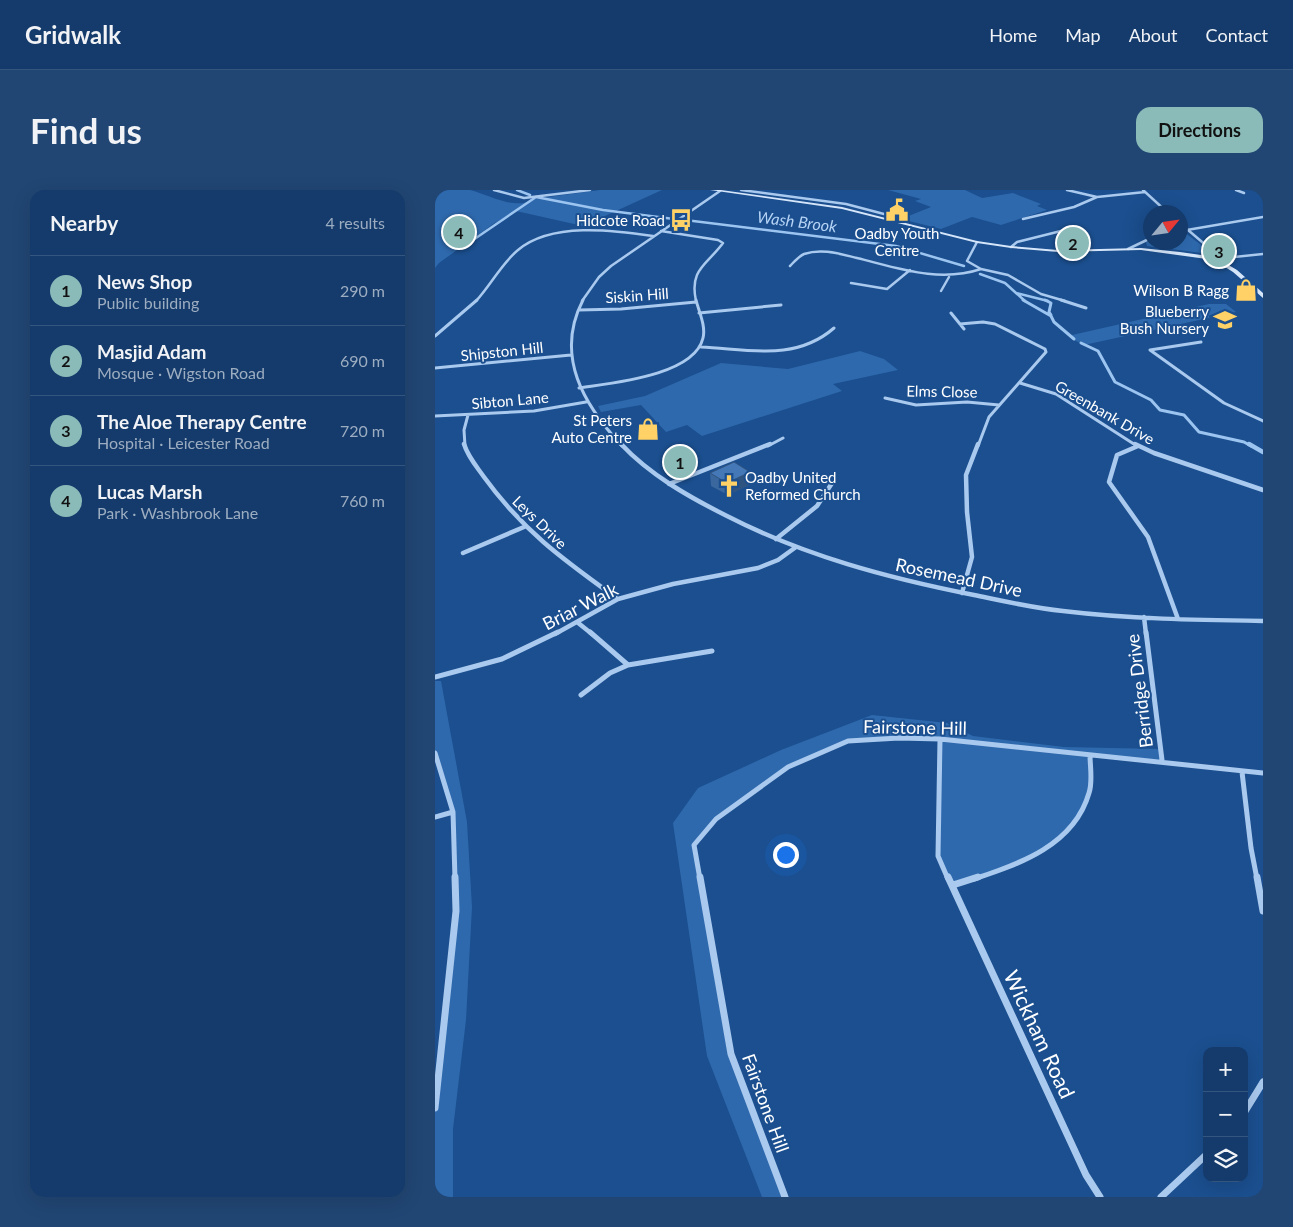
<!DOCTYPE html>
<meta charset="utf-8">
<style>
body{margin:0;font-family:Lato,sans-serif;background:#214673;color:#f1f3f6}
.controls{position:absolute;right:15px;bottom:15px;display:grid;overflow:hidden;border-radius:10px;box-shadow:0 5px 20px #0002}
.controls button{width:45px;height:45px;display:grid;place-items:center;padding:0;border:0;border-bottom:1px solid #33557e;background:#143b6b;color:#f1f3f6;font:25px sans-serif}
.compass{position:absolute;left:708px;top:15px;width:45px;height:45px;border-radius:50%;background:#143b6b;box-shadow:0 5px 20px #0002;rotate:61deg}
.you{position:absolute;left:350px;top:664px;width:18px;height:18px;margin:-12px;border:4px solid #fff;border-radius:50%;background:#1a73e8;box-shadow:0 0 0 8px #1a73e833}
.badge{display:grid;place-items:center;width:32px;height:32px;border-radius:50%;background:#8bbbb9;color:#111;font-size:16px;font-weight:700}
.pin{position:absolute;translate:-50% -50%;border:2px solid #fff;box-shadow:0 1px 5px #0006}
.list{margin:0;padding:0;list-style:none}
h2{display:flex;justify-content:space-between;align-items:center;height:65px;margin:0;padding:0 20px;font-size:21px}
h2 small{font-size:16px;font-weight:400;color:#9dadc1}
.list li{display:grid;grid-template-columns:32px 1fr auto;gap:15px;align-items:center;box-sizing:border-box;height:70px;padding:0 20px;border-top:1px solid #33557e}
.list b{display:block;font-size:19px;white-space:nowrap}
.list p{margin:0;font-size:16px;white-space:nowrap;color:#9dadc1}
.list em{font-size:16px;font-style:normal;color:#9dadc1}
.icon{flex:none;width:28px;height:28px;fill:none;stroke:currentColor;stroke-width:2;stroke-linecap:round;stroke-linejoin:round}
.map{position:relative;flex:none;width:828px;height:1007px;overflow:hidden;border-radius:15px}
header{display:flex;align-items:center;gap:30px;box-sizing:border-box;height:70px;padding:0 25px;background:#143b6b;border-bottom:1px solid #33557e}
header strong{font-size:24px}
nav{display:flex;gap:28px;margin-inline-start:auto;font-size:18px}
.intro{display:flex;align-items:center;justify-content:space-between;box-sizing:border-box;height:120px;padding:0 30px}
h1{margin:0;font-size:35px}
.button{padding:12px 22px;border-radius:15px;background:#8bbbb9;color:#111;font-size:18px;font-weight:700}
main{display:flex;gap:30px;padding:0 30px}
aside{flex:1;background:#143b6b;border-radius:15px;box-shadow:0 5px 20px #0002}
.map>svg:first-child{display:block}
.green{fill:#2e69ad}
.lines{fill:none;stroke-linecap:round;stroke-linejoin:round}
.stream-far2{stroke:#9cc4f0;stroke-width:2.5}
.stream-far1{stroke:#9cc4f0;stroke-width:3}
.stream{stroke:#9cc4f0;stroke-width:4.5}
.minor-far4{stroke:#a9c9ee;stroke-width:2.5}
.minor-far3{stroke:#a9c9ee;stroke-width:3}
.minor-far2{stroke:#a9c9ee;stroke-width:4.5}
.minor-far1{stroke:#a9c9ee;stroke-width:5}
.minor{stroke:#a9c9ee;stroke-width:7}
.secondary{fill:#d6e6fa;fill-rule:evenodd}
.wall{fill:#3a679d}
.shaded-wall{fill:#305480}
.building{fill:#4478b7;stroke:#305480}
.labels{text-anchor:middle;dominant-baseline:central;stroke-width:4;stroke-linejoin:round;paint-order:stroke}
.far-poi-label{font-size:15px;fill:#fff;stroke:#1b4f8f;text-anchor:end}
.far-street-label{font-size:15px;fill:#fff;stroke:#1b4f8f}
.far-water-label{font-size:16px;font-style:italic;fill:#b5d3f5;stroke:#1b4f8f}
.street-label{font-size:18px;fill:#fff;stroke:#1b4f8f}
.near-street-label{font-size:21px;fill:#fff;stroke:#1b4f8f}
</style>
<header>
<strong>Gridwalk</strong>
<nav><a>Home</a><a>Map</a><a>About</a><a>Contact</a></nav>
</header>
<div class="intro"><h1>Find us</h1><a class="button">Directions</a></div>
<main>
<aside>
<h2>Nearby<small>4 results</small></h2>
<ul class="list">
<li><span class="badge">1</span><div><b>News Shop</b><p>Public building</p></div><em>290 m</em></li>
<li><span class="badge">2</span><div><b>Masjid Adam</b><p>Mosque · Wigston Road</p></div><em>690 m</em></li>
<li><span class="badge">3</span><div><b>The Aloe Therapy Centre</b><p>Hospital · Leicester Road</p></div><em>720 m</em></li>
<li><span class="badge">4</span><div><b>Lucas Marsh</b><p>Park · Washbrook Lane</p></div><em>760 m</em></li>
</ul>
</aside>
<div class="map">
<svg width="828" height="1007" viewBox="0 0 828 1007">
<rect width="100%" height="100%" fill="#1b4f8f"/>
<path class="green" d="M 0,0 C 11,0 25,0 35,0 C 55,5 80,21 99,9 L 165,0 L 227,0 L 148,36 L 81,21 L 58,34 L 4,73 L 0,78 Z
M 453,0 L 530,0 L 547,8 L 578,3 L 606,14 L 602,16 L 612,20 L 566,35 L 537,27 L 506,39 L 466,29 L 496,17 L 480,11 L 486,9 Z
M 749,42 L 774,61 L 767,63 L 712,56 L 711,52 L 715,50 L 716,52 L 746,52 L 746,43 Z
M 774,114 L 791,114 L 801,122 L 649,155 L 637,149 L 637,145 Z
M 425,161 L 449,169 L 463,180 L 398,194 L 407,201 L 267,246 L 252,235 L 231,242 L 206,215 L 166,222 L 163,216 L 210,206 L 286,173 L 353,179 Z
M 0,491 L 6,491 L 32,632 L 37,717 L 31,830 L 18,939 L 18,1007 L 0,1007 L 0,918 L 21,721 L 18,622 L 0,563 Z
M 437,525 L 512,533 L 538,546 L 629,557 L 725,559 L 727,570 L 656,566 C 655,578 657,593 654,604 C 637,663 568,679 518,695 L 503,666 L 505,549 L 413,551 L 353,577 L 281,629 L 259,655 L 296,864 L 350,1007 L 327,1007 L 272,866 L 238,633 L 263,598 L 346,560 Z"/>
<g class="lines">
<path class="stream-far2" d="M 82,0 L 95,5
M 101,7 L 168,20 L 239,29
M 250,30 L 461,56 L 529,76
M 38,50 L 101,7
M 545,84 L 570,93 L 590,111
M 581,103 L 613,111"/>
<path class="stream-far1" d="M 588,110 L 616,126 L 619,132 L 639,149
M 610,110 L 616,113 L 614,122 L 616,125
M 646,153 L 663,161 L 680,192 L 716,210 L 725,220 L 749,225 L 764,242 L 809,252 L 816,256"/>
<path class="stream" d="M 814,254 L 828,262"/>
<path class="minor-far4" d="M 59,0 L 89,8 L 155,0
M 306,0 L 411,14 L 449,24
M 632,0 L 662,7
M 708,0 L 732,22
M 801,0 L 809,3
M 588,29 L 639,17 L 662,7 L 710,2
M 746,34 L 780,63 L 780,69 L 828,64
M 226,41 L 283,50 L 288,53 C 272,75 254,79 261,111
M 746,41 L 828,27
M 576,57 L 582,52 L 638,38
M 693,59 L 716,48
M 355,76 C 359,72 364,66 369,64 C 387,58 405,64 422,68 C 463,78 504,93 546,79 L 532,71 L 542,52
M 546,79 L 573,85 L 606,104 L 630,111
M 416,93 L 452,99 L 475,80
M 506,101 L 514,87
M 41,111 C 56,95 66,74 83,60 C 116,32 178,40 218,46
M 147,111 L 164,87 L 176,76 L 285,1"/>
<path class="minor-far3" d="M 148,110 C 119,166 149,215 187,256
M 626,110 L 651,118
M 144,120 L 186,119 L 261,112
M 264,123 L 346,115
M 516,123 L 529,139
M 525,134 L 548,132 L 560,134 L 610,159 L 611,162 L 554,227 L 543,256
M 0,146 L 42,110
M 766,152 L 715,160 L 789,213 L 828,231
M 266,157 C 313,159 360,172 399,138
M 0,178 L 136,165
M 585,193 L 621,204 L 702,256
M 144,198 C 176,193 259,186 268,148 C 271,136 264,122 261,110
M 450,208 L 481,215 L 532,212 L 564,215
M 0,226 L 99,221 L 151,212
M 30,256 L 29,240 L 33,225
M 333,256 L 348,248"/>
<path class="minor-far2" d="M 29,254 C 33,267 42,277 49,287 C 89,342 129,370 183,409
M 186,254 C 215,285 254,307 292,326 C 370,366 453,388 539,405 C 568,411 598,418 628,421 C 694,429 761,430 828,431
M 700,254 L 719,263 L 828,300
M 703,256 L 682,265 L 674,292 L 713,347 L 743,429
M 234,294 L 335,254
M 341,349 L 382,316 L 399,290
M 28,363 L 89,337
M 527,403 L 537,367 L 532,322 L 531,285 L 543,254
M 709,427 L 711,444
M 142,432 L 157,444
M 120,444 L 183,409 L 238,394 L 323,378 L 343,370 L 361,357"/>
<path class="minor-far1" d="M 711,442 L 727,570
M 193,475 L 277,461
M 0,487 L 67,469 L 123,442
M 146,505 L 175,483 L 193,475 L 155,442
M 505,549 L 503,666 L 513,689
M 0,563 L 18,622 L 20,689
M 807,582 L 816,658 L 822,689
M 0,627 L 18,622
M 265,689 L 259,655 L 281,629 L 353,577 L 413,551 L 464,548 L 505,549 L 828,583
M 539,689 C 585,674 639,655 654,603 C 658,591 655,577 655,565"/>
<path class="minor" d="M 265,687 L 296,864 L 350,1007
M 513,687 L 651,985 L 665,1007
M 822,687 L 828,721
M 518,695 L 543,687
M 0,918 L 21,721 L 20,687
M 809,923 L 828,892
M 726,1007 L 772,964"/>
<path class="secondary" d="M 275,0 L 286,0 L 407,17 L 542,51 L 576,56 L 623,60 L 706,58 L 745,62 L 780,67 L 802,80 L 828,103 L 828,108 L 798,82 L 779,70 L 706,60 L 623,62 L 576,58 L 542,53 L 407,19 Z"/>
</g>
<path class="wall" d="M 315,282 L 316,294 L 293,305 L 276,296 L 275,283 Z"/>
<path class="shaded-wall" d="M 315,282 L 316,294 L 293,305 L 292,293 Z"/>
<path class="building" d="M 299,272 L 315,282 L 292,293 L 275,283 Z"/>
<defs>
<symbol id="civic-bare" viewBox="-9 -9 18 18"><path d="M-.6-6.5H3V-4.5H.6V-3L4-1V1h2V6H-6V1h2V-1L-.6-3ZM-1.2 2.5V6h2.4V2.5Z" fill="#ffd166" stroke="#1b4f8f" stroke-width="2.5" paint-order="stroke"/></symbol>
<symbol id="bus-bare" viewBox="-9 -9 18 18"><path d="M-5-6H5V4H4V6H2V4H-2V6H-4V4H-5ZM-3.5-4V0h7V-4ZM-3.5 1.2v1.5H-2V1.2ZM2 1.2v1.5H3.5V1.2Z" fill="#ffd166" stroke="#1b4f8f" stroke-width="2.5" paint-order="stroke"/></symbol>
<symbol id="shop-bare" viewBox="-9 -9 18 18"><path d="M-5-2.5h2.3a2.7 3.5 0 0 1 5.4 0H5L5.5 6h-11ZM-1.5-2.5h3a1.5 2.3 0 0 0-3 0Z" fill="#ffd166" stroke="#1b4f8f" stroke-width="2.5" paint-order="stroke"/></symbol>
<symbol id="school-bare" viewBox="-9 -9 18 18"><path d="M0-5L7-2L0 1L-7-2ZM-4 1L0 2.5L4 1V4Q0 6-4 4Z" fill="#ffd166" stroke="#1b4f8f" stroke-width="2.5" paint-order="stroke"/></symbol>
<symbol id="church-bare" viewBox="-9 -9 18 18"><path d="M-1.2-6h2.4v3.5h3.3v2.4h-3.3V6h-2.4V-.1h-3.3v-2.4h3.3Z" fill="#ffd166" stroke="#1b4f8f" stroke-width="2.5" paint-order="stroke"/></symbol>
</defs>
<g fill-rule="evenodd">
<use href="#civic-bare" x="446" y="4" width="32" height="32"/>
<use href="#bus-bare" x="230" y="14" width="32" height="32"/>
<use href="#shop-bare" x="795" y="84" width="32" height="32"/>
<use href="#school-bare" x="774" y="114" width="32" height="32"/>
<use href="#shop-bare" x="197" y="223" width="32" height="32"/>
<use href="#church-bare" x="278" y="280" width="32" height="32"/>
</g>
<g class="labels">
<g class="far-poi-label">
<text x="230" y="30">Hidcote Road</text>
<text x="462" y="43" text-anchor="middle">Oadby Youth<tspan x="462" dy="17">Centre</tspan></text>
<text x="794" y="100">Wilson B Ragg</text>
<text x="774" y="121">Blueberry<tspan x="774" dy="17">Bush Nursery</tspan></text>
<text x="197" y="230">St Peters<tspan x="197" dy="17">Auto Centre</tspan></text>
<text x="310" y="287" text-anchor="start">Oadby United<tspan x="310" dy="17">Reformed Church</tspan></text>
</g>
<g class="far-street-label">
<text transform="translate(202 105) rotate(-4)">Siskin Hill</text>
<text transform="translate(67 161) rotate(-6)">Shipston Hill</text>
<text transform="translate(507 201) rotate(1)">Elms Close</text>
<text transform="translate(75 210) rotate(-5)">Sibton Lane</text>
<text transform="translate(670 222) rotate(30)">Greenbank Drive</text>
<text transform="translate(105 332) rotate(44)">Leys Drive</text>
</g>
<g class="far-water-label">
<text transform="translate(362 31) rotate(7)">Wash Brook</text>
</g>
<g class="street-label">
<text transform="translate(524 387) rotate(12)">Rosemead Drive</text>
<text transform="translate(145 416) rotate(-27)">Briar Walk</text>
<text transform="translate(704 501) rotate(-97)">Berridge Drive</text>
<text transform="translate(480 537) rotate(1)">Fairstone Hill</text>
<text transform="translate(331 913) rotate(70)">Fairstone Hill</text>
</g>
<g class="near-street-label">
<text transform="translate(605 844) rotate(65)">Wickham Road</text>
</g>
</g>
</svg>
<div class="controls">
<button>+</button>
<button>−</button>
<button><svg class="icon" aria-label="layers" viewBox="0 0 24 24"><path d="M12 4l9 5-9 5-9-5zM3 14l9 5 9-5"/></svg></button>
</div>
<svg class="compass" viewBox="-18 -18 36 36"><path d="M0-13l5 13h-10z" fill="#e53935"/><path d="M0 13l5-13h-10z" fill="#9dadc1"/></svg>
<div class="you"></div>
<div class="pin badge" style="left:245px;top:272px">1</div>
<div class="pin badge" style="left:638px;top:53px">2</div>
<div class="pin badge" style="left:784px;top:61px">3</div>
<div class="pin badge" style="left:24px;top:42px">4</div>
</div>
</main>
